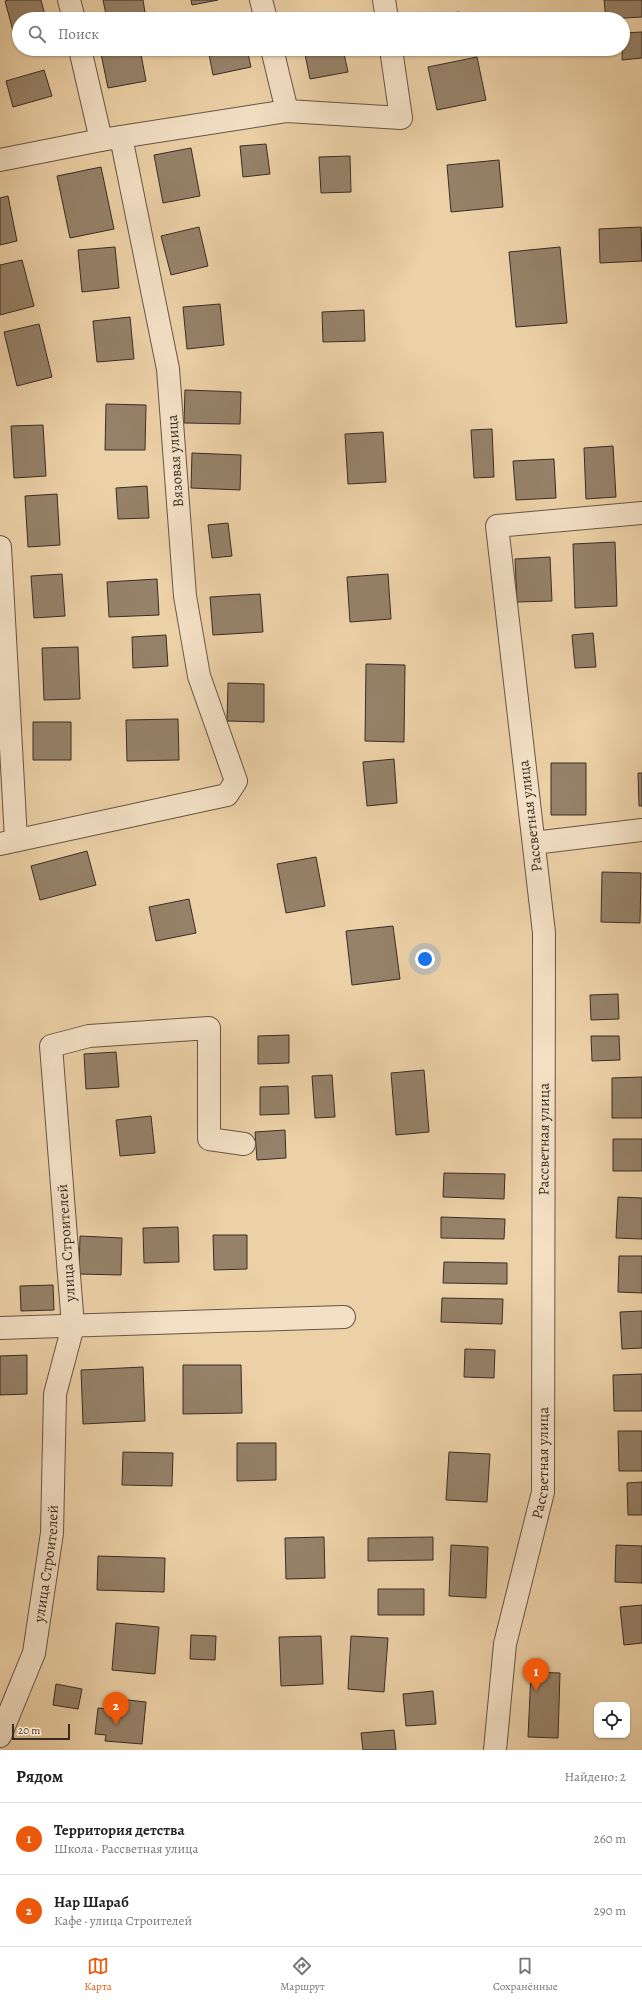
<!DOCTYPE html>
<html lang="ru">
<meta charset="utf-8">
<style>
body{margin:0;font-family:Alegreya,serif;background:#f6f6f6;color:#222}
.controls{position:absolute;right:12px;bottom:12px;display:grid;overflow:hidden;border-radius:8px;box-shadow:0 1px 3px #0004}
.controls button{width:36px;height:36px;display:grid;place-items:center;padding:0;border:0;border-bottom:1px solid #e0e0e0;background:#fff;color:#222;font:20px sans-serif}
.scale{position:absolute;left:12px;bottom:10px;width:58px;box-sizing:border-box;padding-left:4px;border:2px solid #382d26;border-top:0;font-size:11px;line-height:14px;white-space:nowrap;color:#382d26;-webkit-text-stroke:3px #f3e0c5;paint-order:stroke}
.you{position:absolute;left:425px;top:959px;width:14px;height:14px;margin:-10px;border:3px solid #fff;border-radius:50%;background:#1a73e8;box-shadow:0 0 0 6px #1a73e833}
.badge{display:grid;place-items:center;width:26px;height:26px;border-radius:50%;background:#ea580c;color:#fff;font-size:13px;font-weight:700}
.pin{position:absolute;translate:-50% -33px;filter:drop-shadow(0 1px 2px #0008)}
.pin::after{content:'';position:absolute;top:21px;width:14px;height:12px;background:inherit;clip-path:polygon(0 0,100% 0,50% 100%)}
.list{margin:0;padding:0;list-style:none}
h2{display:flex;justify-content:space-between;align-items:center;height:52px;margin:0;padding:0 16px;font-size:17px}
h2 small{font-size:13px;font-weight:400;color:#767676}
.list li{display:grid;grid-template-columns:26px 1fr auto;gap:12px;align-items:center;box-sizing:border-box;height:72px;padding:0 16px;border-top:1px solid #e0e0e0}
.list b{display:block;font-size:15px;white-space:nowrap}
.list p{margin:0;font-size:13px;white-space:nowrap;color:#767676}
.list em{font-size:13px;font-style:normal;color:#767676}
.icon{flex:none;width:22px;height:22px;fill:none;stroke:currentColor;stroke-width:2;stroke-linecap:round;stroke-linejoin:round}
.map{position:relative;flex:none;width:642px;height:1750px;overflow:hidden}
.search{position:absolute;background:#fff;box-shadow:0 1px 3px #0004;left:12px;right:12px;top:12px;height:44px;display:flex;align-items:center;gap:10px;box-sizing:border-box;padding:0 14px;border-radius:22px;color:#767676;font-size:15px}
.sheet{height:196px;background:#fff}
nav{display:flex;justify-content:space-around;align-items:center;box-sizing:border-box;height:56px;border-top:1px solid #e0e0e0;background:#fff;font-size:11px;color:#767676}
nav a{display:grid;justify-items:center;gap:2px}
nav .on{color:#ea580c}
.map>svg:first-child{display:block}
.building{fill:#968269;stroke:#382d26}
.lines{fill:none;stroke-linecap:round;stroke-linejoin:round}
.minor-casing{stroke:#655646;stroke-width:24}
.minor{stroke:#f3e0c5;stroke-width:22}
.labels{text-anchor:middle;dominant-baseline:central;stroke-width:3.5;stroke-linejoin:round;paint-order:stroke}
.street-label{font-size:15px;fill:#382d26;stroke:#f3e0c5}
</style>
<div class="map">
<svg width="642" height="1750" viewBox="0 0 642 1750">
<rect width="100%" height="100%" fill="#ecd0a6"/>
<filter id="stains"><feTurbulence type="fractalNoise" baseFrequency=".005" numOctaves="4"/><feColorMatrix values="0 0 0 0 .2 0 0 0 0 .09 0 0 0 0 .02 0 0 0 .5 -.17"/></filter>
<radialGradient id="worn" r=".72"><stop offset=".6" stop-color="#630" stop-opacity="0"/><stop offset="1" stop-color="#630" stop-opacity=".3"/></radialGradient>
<path class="building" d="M 9,0 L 41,0 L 46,19 L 19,19 L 19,41 L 16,42 L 5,1 Z
M 103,0 L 143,0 L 145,12 L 107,19 Z
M 191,0 L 218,0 L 192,5 Z
M 604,0 L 642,0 L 642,17 L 606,19 Z
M 459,12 L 460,19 L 418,19 Z
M 642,32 L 642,58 L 622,60 L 623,33 Z
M 100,49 L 140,49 L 146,81 L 108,88 Z
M 208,49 L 247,49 L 251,67 L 213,75 Z
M 304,49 L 343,49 L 348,72 L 310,79 Z
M 423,49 L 440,49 L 424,52 Z
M 477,57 L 486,100 L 437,110 L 428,67 Z
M 44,70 L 52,96 L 13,107 L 6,81 Z
M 266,144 L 270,174 L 243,177 L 240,146 Z
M 191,148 L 200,196 L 163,203 L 154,155 Z
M 350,156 L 351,192 L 321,193 L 319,157 Z
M 499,160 L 503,207 L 451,212 L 447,165 Z
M 101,167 L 114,229 L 70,238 L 57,176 Z
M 8,196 L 17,241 L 0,245 L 0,198 Z
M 199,227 L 208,266 L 171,275 L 161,236 Z
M 641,227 L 642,261 L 600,263 L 599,229 Z
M 115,247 L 119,288 L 82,292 L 78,250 Z
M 560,247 L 567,323 L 516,327 L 509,252 Z
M 22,260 L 34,306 L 0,315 L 0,265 Z
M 220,304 L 224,345 L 187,349 L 183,307 Z
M 364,310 L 365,341 L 323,342 L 322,312 Z
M 130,317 L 134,359 L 97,362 L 93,321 Z
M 39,324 L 52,377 L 17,386 L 4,332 Z
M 185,390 L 241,392 L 240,424 L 184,423 Z
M 106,404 L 146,405 L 145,450 L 105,450 Z
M 43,425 L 46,476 L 14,478 L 11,426 Z
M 492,429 L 494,477 L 474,478 L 471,430 Z
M 383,432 L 386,482 L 348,484 L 345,434 Z
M 613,446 L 616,497 L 586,499 L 584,448 Z
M 192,453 L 241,455 L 240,490 L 191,488 Z
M 554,459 L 556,498 L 516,500 L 513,461 Z
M 147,486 L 149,518 L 118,519 L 116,488 Z
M 57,494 L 60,545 L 28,547 L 25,496 Z
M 228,523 L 232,556 L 212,558 L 208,525 Z
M 615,542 L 617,606 L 575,608 L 573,544 Z
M 550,557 L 552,601 L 517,602 L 515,559 Z
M 62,574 L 65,616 L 34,618 L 31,576 Z
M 388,574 L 391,619 L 350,622 L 347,577 Z
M 157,579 L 159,615 L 109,617 L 107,582 Z
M 260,594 L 263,632 L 213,635 L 210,597 Z
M 593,633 L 596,667 L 575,668 L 572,635 Z
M 166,635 L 168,666 L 133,668 L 132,637 Z
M 78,647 L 80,699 L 44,700 L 42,648 Z
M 366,664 L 405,665 L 404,742 L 365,741 Z
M 228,683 L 264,684 L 264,722 L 227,721 Z
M 178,719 L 179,760 L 127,761 L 126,720 Z
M 33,722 L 71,722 L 71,760 L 33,760 Z
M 394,759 L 397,803 L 367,806 L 363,762 Z
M 551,763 L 586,763 L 586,815 L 551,815 Z
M 638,773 L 642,773 L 642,806 L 639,806 Z
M 87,851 L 96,885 L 40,900 L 31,866 Z
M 316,857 L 325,906 L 286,913 L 277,864 Z
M 602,872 L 641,873 L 640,923 L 601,922 Z
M 189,899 L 196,933 L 156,941 L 149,907 Z
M 393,926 L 400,979 L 352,985 L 346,931 Z
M 618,994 L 619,1019 L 591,1020 L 590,995 Z
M 289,1035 L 289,1063 L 258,1064 L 258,1036 Z
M 591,1036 L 619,1036 L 620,1060 L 592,1061 Z
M 116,1052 L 119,1087 L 86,1089 L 84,1054 Z
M 424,1070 L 429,1132 L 396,1135 L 391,1073 Z
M 332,1075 L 335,1117 L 315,1118 L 312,1076 Z
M 642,1077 L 642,1118 L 612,1118 L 612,1078 Z
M 288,1086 L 289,1114 L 260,1115 L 260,1087 Z
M 151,1116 L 155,1153 L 120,1156 L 116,1120 Z
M 285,1130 L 286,1158 L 257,1160 L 255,1132 Z
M 613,1139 L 642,1139 L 642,1171 L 613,1171 Z
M 444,1173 L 505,1174 L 504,1199 L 443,1197 Z
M 618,1197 L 642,1198 L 642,1239 L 616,1238 Z
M 441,1217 L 505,1219 L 504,1239 L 441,1238 Z
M 178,1227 L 179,1262 L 144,1263 L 143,1228 Z
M 213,1235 L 247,1235 L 247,1269 L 214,1270 Z
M 80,1236 L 122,1238 L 121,1275 L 79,1274 Z
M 619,1256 L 642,1256 L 642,1293 L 618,1292 Z
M 444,1262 L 507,1263 L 507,1284 L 443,1283 Z
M 53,1285 L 54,1310 L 21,1311 L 20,1286 Z
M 442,1298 L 503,1299 L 502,1324 L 441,1322 Z
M 642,1311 L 642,1348 L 622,1349 L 620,1312 Z
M 465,1349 L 495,1350 L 494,1378 L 464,1377 Z
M 27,1355 L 27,1394 L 0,1395 L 0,1356 Z
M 183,1365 L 241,1365 L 242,1413 L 183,1414 Z
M 143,1367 L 145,1421 L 83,1424 L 81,1370 Z
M 642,1374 L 642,1411 L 614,1411 L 613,1375 Z
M 618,1431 L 642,1431 L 642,1471 L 619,1471 Z
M 237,1443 L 276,1443 L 276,1480 L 237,1481 Z
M 123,1452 L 173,1453 L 172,1486 L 122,1485 Z
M 449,1452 L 490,1454 L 487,1502 L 446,1500 Z
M 642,1482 L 642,1515 L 628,1515 L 627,1483 Z
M 324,1537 L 325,1578 L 286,1579 L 285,1538 Z
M 433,1537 L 433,1560 L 368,1561 L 368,1538 Z
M 451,1545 L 488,1547 L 486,1598 L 449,1596 Z
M 616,1545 L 642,1546 L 642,1583 L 615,1582 Z
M 98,1556 L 165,1558 L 164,1592 L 97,1590 Z
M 378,1589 L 424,1589 L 424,1615 L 378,1615 Z
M 642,1605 L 642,1643 L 624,1645 L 620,1607 Z
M 116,1623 L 159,1627 L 155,1674 L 112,1670 Z
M 191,1635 L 216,1636 L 215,1660 L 190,1659 Z
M 321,1636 L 323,1684 L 281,1686 L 279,1637 Z
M 351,1636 L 388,1638 L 384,1692 L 348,1689 Z
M 531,1672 L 560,1673 L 558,1738 L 528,1737 Z
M 56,1684 L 82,1689 L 78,1709 L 53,1705 Z
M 433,1691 L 436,1724 L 406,1726 L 403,1694 Z
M 110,1698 L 146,1702 L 142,1744 L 105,1741 L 106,1735 L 95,1734 L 98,1708 L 109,1709 Z
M 394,1730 L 396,1750 L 363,1750 L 361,1733 Z"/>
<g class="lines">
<defs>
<g id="minor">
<path d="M 69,0 L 74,19"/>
<path d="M 261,0 L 266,19"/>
<path d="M 384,0 L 387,19"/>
<path d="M 80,49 L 101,140"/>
<path d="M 272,49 L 287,111"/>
<path d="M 0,160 L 101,140 L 287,111 L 401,118 L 391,49"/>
<path d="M 0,547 L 16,839"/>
<path d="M 534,843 L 642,830"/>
<path d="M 0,844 L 227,795 L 236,781 L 199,676 L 185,596 L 168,369 L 121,137"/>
<path d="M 0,1328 L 344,1317"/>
<path id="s1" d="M 0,1736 L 34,1653 L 52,1533 L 55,1394 L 73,1326 L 51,1046 L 89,1036 L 209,1028 L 209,1139 L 244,1144"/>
<path id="s2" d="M 495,1750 L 505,1644 L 543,1492 L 544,933 L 497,526 L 642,513"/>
</g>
</defs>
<use href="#minor" class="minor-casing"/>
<use href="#minor" class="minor"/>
</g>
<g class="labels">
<g class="street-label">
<text transform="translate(175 461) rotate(-94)">Вязовая улица</text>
<text transform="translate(530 816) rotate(-97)">Рассветная улица</text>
<text stroke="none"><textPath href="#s2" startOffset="616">Рассветная улица</textPath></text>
<text transform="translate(66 1243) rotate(-94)">улица Строителей</text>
<text stroke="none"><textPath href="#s2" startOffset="292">Рассветная улица</textPath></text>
<text stroke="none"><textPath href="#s1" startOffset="180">улица Строителей</textPath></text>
</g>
</g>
<rect width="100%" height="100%" filter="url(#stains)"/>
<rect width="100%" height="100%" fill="url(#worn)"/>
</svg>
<div class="controls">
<button><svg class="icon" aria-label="locate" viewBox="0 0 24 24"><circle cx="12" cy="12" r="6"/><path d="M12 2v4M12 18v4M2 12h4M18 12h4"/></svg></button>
</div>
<div class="scale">20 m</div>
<div class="you"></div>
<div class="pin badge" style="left:536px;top:1691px">1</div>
<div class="pin badge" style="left:116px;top:1725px">2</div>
<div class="search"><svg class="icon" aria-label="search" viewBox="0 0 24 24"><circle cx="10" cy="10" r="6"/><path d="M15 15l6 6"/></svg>Поиск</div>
</div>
<section class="sheet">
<h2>Рядом<small>Найдено: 2</small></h2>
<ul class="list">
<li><span class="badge">1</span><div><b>Территория детства</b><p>Школа · Рассветная улица</p></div><em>260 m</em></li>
<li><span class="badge">2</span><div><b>Нар Шараб</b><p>Кафе · улица Строителей</p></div><em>290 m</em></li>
</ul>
</section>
<nav>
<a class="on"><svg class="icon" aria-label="map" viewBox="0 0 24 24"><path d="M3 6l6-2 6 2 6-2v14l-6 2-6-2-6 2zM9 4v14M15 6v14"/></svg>Карта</a>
<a><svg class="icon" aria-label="directions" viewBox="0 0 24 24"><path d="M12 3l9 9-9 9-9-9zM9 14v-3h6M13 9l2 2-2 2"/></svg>Маршрут</a>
<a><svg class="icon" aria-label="saved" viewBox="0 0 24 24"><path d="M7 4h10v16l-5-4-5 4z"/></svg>Сохранённые</a>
</nav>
